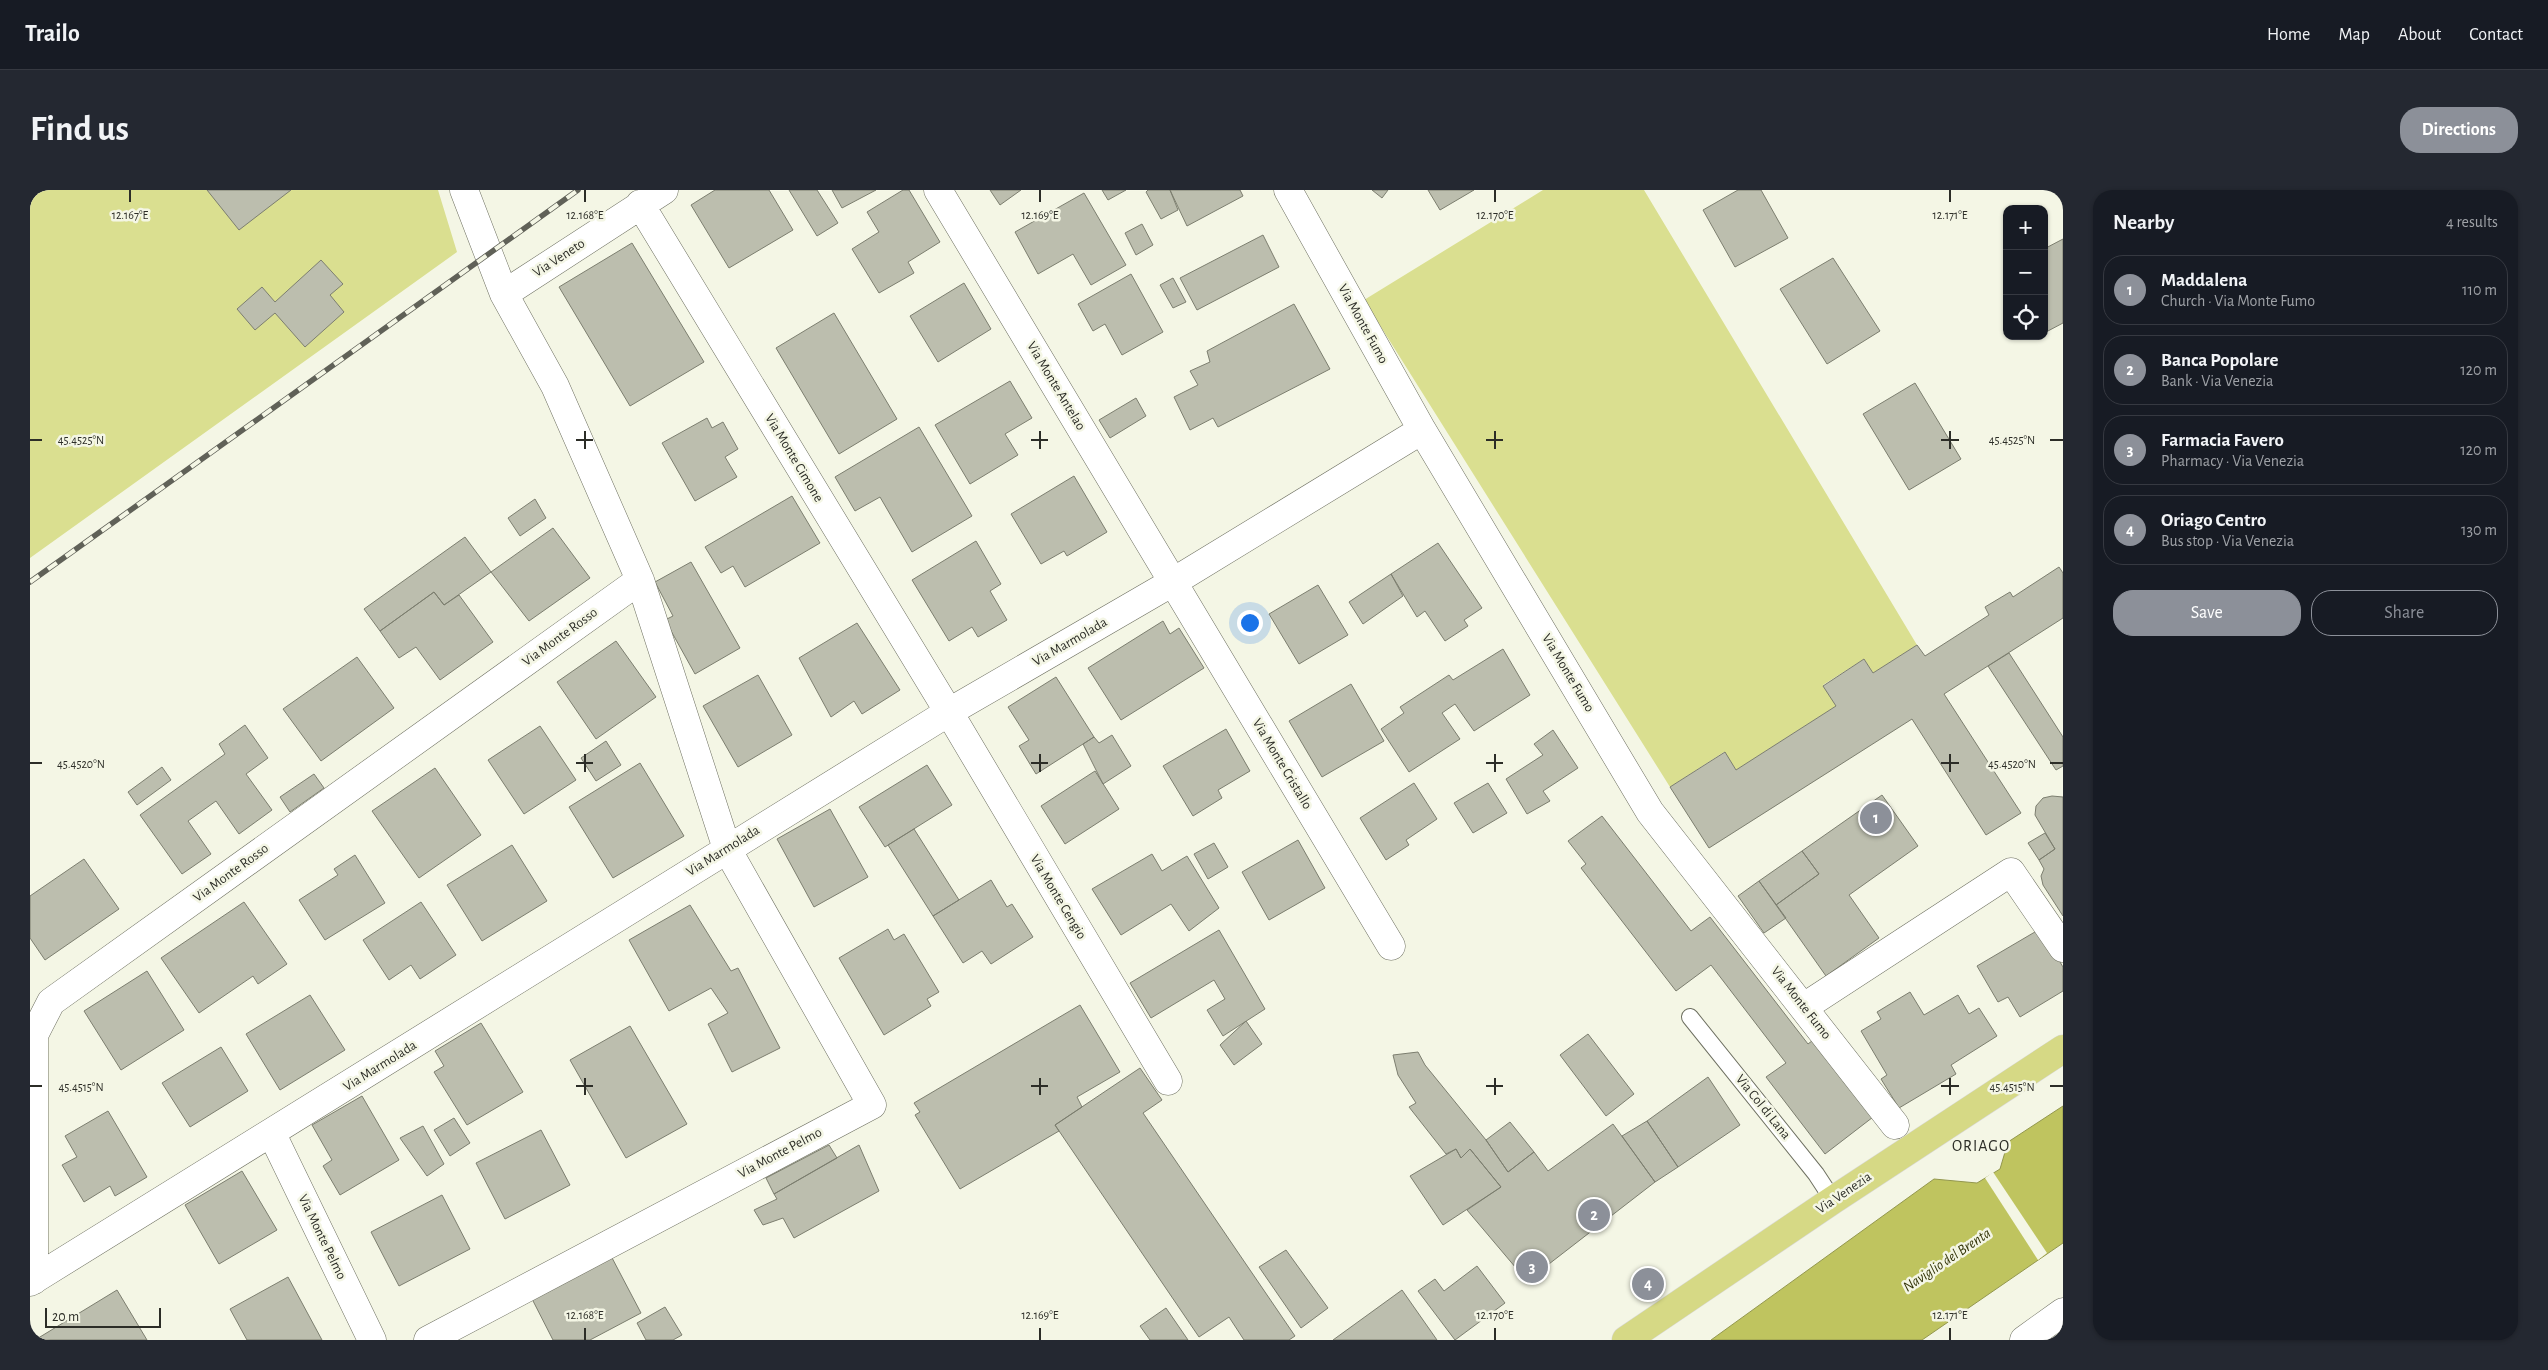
<!DOCTYPE html>
<meta charset="utf-8">
<style>
body{margin:0;font-family:"Alegreya Sans",sans-serif;background:#242831;color:#f1f3f6}
.controls{position:absolute;right:15px;top:15px;display:grid;overflow:hidden;border-radius:10px;box-shadow:0 1px 4px #0004}
.controls button{width:45px;height:45px;display:grid;place-items:center;padding:0;border:0;border-bottom:1px solid #363941;background:#171b24;color:#f1f3f6;font:25px sans-serif}
.scale{position:absolute;left:15px;bottom:12px;width:116px;box-sizing:border-box;padding-left:5px;border:2px solid #2c2d27;border-top:0;font-size:14px;line-height:18px;white-space:nowrap;color:#2c2d27;-webkit-text-stroke:4px #f4f6e5;paint-order:stroke}
.you{position:absolute;left:1219px;top:432px;width:18px;height:18px;margin:-12px;border:4px solid #fff;border-radius:50%;background:#1a73e8;box-shadow:0 0 0 8px #1a73e833}
.badge{display:grid;place-items:center;width:32px;height:32px;border-radius:50%;background:#8c9099;color:#fff;font-size:16px;font-weight:700}
.pin{position:absolute;translate:-50% -50%;border:2px solid #fff;box-shadow:0 1px 5px #0006}
.list{margin:0;padding:0;list-style:none}
h2{display:flex;justify-content:space-between;align-items:center;height:65px;margin:0;padding:0 20px;font-size:21px}
h2 small{font-size:16px;font-weight:400;color:#9ea1a6}
.list li{display:grid;grid-template-columns:32px 1fr auto;gap:15px;align-items:center;box-sizing:border-box;height:70px;margin:0 10px 10px;padding:0 10px;border:1px solid #363941;border-radius:20px}
.list b{display:block;font-size:19px;white-space:nowrap}
.list p{margin:0;font-size:16px;white-space:nowrap;color:#9ea1a6}
.list em{font-size:16px;font-style:normal;color:#9ea1a6}
.actions{display:flex;gap:10px;padding:15px 20px}
.actions a{flex:1;padding:11px 0;border:1px solid #8c9099;border-radius:20px;text-align:center;font-size:18px;color:#8c9099}
.actions .main{background:#8c9099;color:#fff}
.icon{flex:none;width:28px;height:28px;fill:none;stroke:currentColor;stroke-width:2;stroke-linecap:round;stroke-linejoin:round}
.map{position:relative;flex:none;width:2033px;height:1150px;overflow:hidden;border-radius:20px}
header{display:flex;align-items:center;gap:30px;box-sizing:border-box;height:70px;padding:0 25px;background:#171b24;border-bottom:1px solid #363941}
header strong{font-size:24px}
nav{display:flex;gap:28px;margin-inline-start:auto;font-size:18px}
.intro{display:flex;align-items:center;justify-content:space-between;box-sizing:border-box;height:120px;padding:0 30px}
h1{margin:0;font-size:35px}
.button{padding:12px 22px;border-radius:20px;background:#8c9099;color:#fff;font-size:18px;font-weight:700}
main{display:flex;gap:30px;padding:0 30px}
aside{flex:1;background:#171b24;border-radius:20px;box-shadow:0 1px 4px #0004}
.map>svg:first-child{display:block}
.green{fill:#dadf90}
.water{fill:#bfc45f;stroke:#93974e}
.pier{fill:#f4f6e5}
.building{fill:#bcbeae;stroke:#7c7e6f}
.lines{fill:none;stroke-linecap:round;stroke-linejoin:round}
.lane-casing{stroke:#6e7061;stroke-width:18}
.street-casing{stroke:#6e7061;stroke-width:29}
.primary-casing{stroke:#d9d9d8;stroke-width:29}
.lane{stroke:#fff;stroke-width:16}
.street{stroke:#fff;stroke-width:28}
.primary{stroke:#d6d985;stroke-width:28}
.rail-casing{stroke:#606158;stroke-width:5.5}
.rail{stroke:#f4f6e5;stroke-width:4;stroke-dasharray:11;stroke-linecap:butt}
.ticks{fill:none;stroke:#2c2d27;stroke-width:2}
.labels{text-anchor:middle;dominant-baseline:central;stroke-width:5;stroke-linejoin:round;paint-order:stroke}
.street-label{font-size:14px;fill:#2c2d27;stroke:#f4f6e5}
.water-label{font-size:15px;font-style:italic;fill:#323307;stroke:#f4f6e5}
.quarter-label{font-size:16px;letter-spacing:1px;fill:#2c2d27;stroke:#f4f6e5}
.ticks-label{font-size:12px;text-anchor:middle;fill:#2c2d27;stroke:#f4f6e5;stroke-width:5;stroke-linejoin:round;paint-order:stroke}
</style>
<header>
<strong>Trailo</strong>
<nav><a>Home</a><a>Map</a><a>About</a><a>Contact</a></nav>
</header>
<div class="intro"><h1>Find us</h1><a class="button">Directions</a></div>
<main>
<div class="map">
<svg width="2033" height="1150" viewBox="0 0 2033 1150">
<rect width="100%" height="100%" fill="#f4f6e5"/>
<path class="green" d="M 0,0 L 408,0 L 427,62 L 0,368 Z
M 1513,0 L 1614,0 L 1887,455 L 1843,483 L 1834,469 L 1793,495 L 1806,516 L 1706,580 L 1694,562 L 1640,597 L 1334,110 Z"/>
<path class="water" d="M 2033,916 L 2033,1053 L 1892,1150 L 1681,1150 L 1904,989 L 1947,993 L 1970,979 L 1978,952 Z"/>
<path class="pier" d="M 1963,982 L 2017,1063 L 2008,1070 L 1955,988 Z"/>
<path class="building" d="M 177,0 L 261,0 L 209,40 Z
M 685,0 L 739,0 L 763,40 L 699,78 L 661,15 Z
M 759,0 L 787,0 L 808,33 L 787,46 Z
M 802,0 L 846,0 L 812,18 Z
M 873,0 L 879,0 L 910,52 L 878,72 L 884,83 L 849,103 L 822,59 L 849,42 L 837,22 Z
M 960,0 L 991,0 L 970,15 Z
M 1072,0 L 1096,0 L 1078,10 Z
M 1118,0 L 1140,0 L 1148,20 L 1131,29 L 1116,2 Z
M 1140,0 L 1210,0 L 1213,6 L 1157,36 Z
M 1342,0 L 1358,0 L 1352,8 Z
M 1398,0 L 1444,0 L 1410,20 Z
M 1708,0 L 1731,0 L 1758,48 L 1705,77 L 1673,20 Z
M 1054,3 L 1096,75 L 1061,95 L 1043,64 L 1008,84 L 985,42 Z
M 1112,34 L 1123,55 L 1106,65 L 1095,43 Z
M 1233,45 L 1249,77 L 1167,120 L 1150,88 Z
M 2033,49 L 2033,133 L 2016,142 L 2014,138 L 2014,59 Z
M 602,53 L 674,172 L 600,216 L 529,97 Z
M 1803,68 L 1850,141 L 1797,174 L 1750,99 Z
M 291,70 L 313,94 L 300,105 L 314,122 L 275,157 L 245,123 L 225,140 L 207,119 L 232,97 L 245,112 Z
M 1101,84 L 1133,142 L 1092,165 L 1075,134 L 1063,141 L 1048,114 Z
M 1143,88 L 1156,112 L 1143,118 L 1130,95 Z
M 934,93 L 961,139 L 908,172 L 880,126 Z
M 1264,114 L 1300,179 L 1188,237 L 1183,228 L 1160,240 L 1144,207 L 1168,195 L 1160,181 L 1180,172 L 1177,161 Z
M 804,123 L 867,229 L 809,264 L 746,158 Z
M 980,191 L 1002,228 L 975,244 L 988,265 L 940,294 L 905,235 Z
M 1885,193 L 1931,269 L 1879,300 L 1833,224 Z
M 1106,208 L 1116,226 L 1080,248 L 1069,230 Z
M 677,228 L 682,238 L 693,232 L 708,259 L 695,267 L 707,287 L 665,311 L 632,253 Z
M 889,237 L 942,326 L 882,362 L 850,307 L 825,321 L 805,287 Z
M 1044,286 L 1077,342 L 1037,366 L 1034,361 L 1011,374 L 981,324 Z
M 762,306 L 790,353 L 715,397 L 703,376 L 691,383 L 675,357 Z
M 505,309 L 516,328 L 490,346 L 478,328 Z
M 523,338 L 560,388 L 499,431 L 461,382 Z
M 435,347 L 461,382 L 414,415 L 404,402 L 350,441 L 334,419 Z
M 946,351 L 971,394 L 960,401 L 977,430 L 948,447 L 942,437 L 919,451 L 882,390 Z
M 1408,353 L 1452,418 L 1434,430 L 1438,436 L 1415,451 L 1395,421 L 1387,427 L 1361,384 Z
M 661,372 L 710,458 L 665,484 L 635,430 L 643,426 L 625,392 Z
M 2029,377 L 2033,383 L 2033,428 L 1914,504 L 1991,623 L 1956,645 L 1882,529 L 1679,658 L 1640,597 L 1695,562 L 1706,580 L 1806,516 L 1793,496 L 1834,469 L 1843,483 L 1887,455 L 1895,466 L 1959,425 L 1955,417 L 1980,402 L 1983,407 Z
M 1361,384 L 1373,406 L 1333,434 L 1319,412 Z
M 1288,395 L 1318,445 L 1269,474 L 1239,424 Z
M 404,402 L 414,415 L 429,405 L 463,452 L 410,490 L 386,457 L 369,468 L 350,441 Z
M 1133,431 L 1140,444 L 1149,438 L 1174,478 L 1091,530 L 1058,478 Z
M 827,433 L 870,500 L 832,524 L 824,511 L 801,527 L 769,468 Z
M 586,451 L 626,507 L 566,549 L 527,492 Z
M 1473,459 L 1500,505 L 1444,541 L 1425,514 L 1412,523 L 1430,549 L 1379,582 L 1351,539 L 1374,523 L 1370,517 L 1419,485 L 1423,490 Z
M 1979,463 L 2033,547 L 2033,576 L 2026,580 L 1958,476 Z
M 327,467 L 364,518 L 291,571 L 253,519 Z
M 728,485 L 762,545 L 708,577 L 673,516 Z
M 1026,487 L 1064,547 L 1006,584 L 989,556 L 999,550 L 978,517 Z
M 1321,494 L 1354,551 L 1292,587 L 1259,531 Z
M 215,535 L 238,568 L 216,584 L 242,620 L 209,644 L 186,611 L 158,631 L 181,664 L 152,684 L 110,625 L 195,564 L 189,554 Z
M 510,536 L 546,590 L 494,624 L 458,570 Z
M 1196,539 L 1220,581 L 1188,600 L 1192,608 L 1163,626 L 1133,576 Z
M 1523,540 L 1548,578 L 1513,601 L 1520,611 L 1497,624 L 1476,589 L 1513,565 L 1504,554 Z
M 1082,545 L 1101,576 L 1073,594 L 1053,554 L 1064,547 L 1069,553 Z
M 576,551 L 591,575 L 566,591 L 551,568 Z
M 610,573 L 654,646 L 583,688 L 539,617 Z
M 897,575 L 922,615 L 855,657 L 829,617 Z
M 132,577 L 141,590 L 107,615 L 98,602 Z
M 405,578 L 451,645 L 389,688 L 342,621 Z
M 1065,581 L 1089,619 L 1035,654 L 1011,616 Z
M 284,584 L 294,598 L 260,622 L 250,607 Z
M 1384,593 L 1407,629 L 1376,650 L 1379,655 L 1356,670 L 1330,628 Z
M 1458,593 L 1477,623 L 1443,643 L 1424,613 Z
M 1852,605 L 1888,656 L 1819,705 L 1849,748 L 1796,786 L 1746,715 L 1789,684 L 1772,661 Z
M 2022,606 L 2033,607 L 2033,726 L 2013,695 L 2011,686 L 2014,679 L 2009,670 L 2025,659 L 2005,625 L 2006,616 L 2013,608 Z
M 800,619 L 838,687 L 784,717 L 747,649 Z
M 1572,626 L 1661,741 L 1680,727 L 1778,854 L 1787,847 L 1847,924 L 1795,964 L 1736,887 L 1756,873 L 1681,775 L 1646,801 L 1551,678 L 1556,674 L 1538,651 Z
M 884,639 L 929,710 L 903,726 L 858,655 Z
M 2015,643 L 2025,659 L 2009,670 L 1998,653 Z
M 1268,650 L 1295,698 L 1239,730 L 1212,682 Z
M 1184,653 L 1198,677 L 1178,689 L 1164,664 Z
M 482,655 L 517,711 L 452,751 L 417,695 Z
M 1772,661 L 1789,684 L 1746,715 L 1729,691 Z
M 1122,664 L 1132,681 L 1157,666 L 1189,718 L 1159,741 L 1141,714 L 1091,745 L 1062,699 Z
M 325,665 L 355,713 L 295,750 L 269,710 L 308,685 L 304,679 Z
M 54,669 L 89,719 L 15,770 L 0,748 L 0,706 Z
M 961,690 L 977,717 L 982,714 L 1003,747 L 961,774 L 952,761 L 933,773 L 903,726 Z
M 1729,691 L 1756,728 L 1734,743 L 1708,706 Z
M 214,712 L 257,774 L 228,794 L 223,786 L 169,823 L 131,768 Z
M 391,712 L 426,765 L 390,789 L 381,775 L 359,790 L 333,750 Z
M 660,715 L 701,781 L 708,778 L 750,858 L 702,882 L 678,834 L 698,823 L 681,798 L 639,821 L 599,750 Z
M 858,739 L 864,750 L 874,744 L 909,802 L 897,809 L 901,816 L 854,845 L 809,768 Z
M 2010,739 L 2033,777 L 2033,801 L 1990,827 L 1978,807 L 1968,812 L 1947,776 Z
M 1189,740 L 1235,819 L 1193,846 L 1177,820 L 1195,809 L 1184,790 L 1121,828 L 1100,793 Z
M 117,781 L 154,840 L 91,880 L 54,821 Z
M 1880,802 L 1894,825 L 1928,805 L 1939,824 L 1949,818 L 1967,846 L 1921,875 L 1926,884 L 1869,918 L 1851,889 L 1857,885 L 1831,841 L 1851,829 L 1847,822 Z
M 280,805 L 315,860 L 250,900 L 216,844 Z
M 1050,815 L 1090,882 L 1047,907 L 1052,917 L 1025,935 L 1029,941 L 930,999 L 885,925 L 890,922 L 884,913 Z
M 1216,831 L 1232,854 L 1204,875 L 1190,855 Z
M 451,833 L 493,902 L 437,935 L 404,882 L 414,876 L 405,861 Z
M 600,836 L 657,934 L 596,968 L 540,870 Z
M 1558,844 L 1604,904 L 1576,926 L 1530,865 Z
M 191,857 L 218,901 L 160,937 L 132,893 Z
M 1388,862 L 1395,875 L 1456,950 L 1478,982 L 1504,962 L 1518,981 L 1583,934 L 1625,992 L 1497,1091 L 1437,1020 L 1471,997 L 1440,959 L 1431,968 L 1426,959 L 1416,964 L 1379,917 L 1386,913 L 1368,885 L 1363,865 Z
M 1110,878 L 1132,910 L 1113,923 L 1265,1146 L 1259,1150 L 1214,1150 L 1199,1127 L 1169,1147 L 1025,935 Z
M 1678,887 L 1710,935 L 1648,977 L 1617,931 Z
M 332,906 L 369,970 L 310,1005 L 293,976 L 302,970 L 282,935 Z
M 78,921 L 117,987 L 85,1006 L 80,996 L 54,1012 L 32,975 L 47,967 L 35,946 Z
M 424,928 L 440,953 L 420,966 L 404,940 Z
M 1617,931 L 1648,977 L 1625,992 L 1592,946 Z
M 1480,932 L 1504,962 L 1478,982 L 1456,950 Z
M 393,936 L 414,974 L 397,986 L 370,948 Z
M 511,940 L 540,995 L 475,1029 L 446,973 Z
M 799,955 L 807,968 L 744,1004 L 736,988 Z
M 829,955 L 849,1001 L 764,1048 L 753,1028 L 733,1035 L 724,1020 L 747,1009 L 744,1004 Z
M 1426,959 L 1431,968 L 1440,959 L 1471,997 L 1413,1035 L 1380,986 Z
M 212,981 L 247,1040 L 189,1074 L 155,1015 Z
M 412,1005 L 440,1059 L 369,1096 L 341,1042 Z
M 1256,1060 L 1298,1118 L 1271,1138 L 1229,1077 Z
M 580,1064 L 611,1123 L 560,1150 L 523,1150 L 500,1105 Z
M 1447,1076 L 1475,1113 L 1425,1150 L 1388,1101 L 1405,1089 L 1414,1101 Z
M 258,1087 L 292,1150 L 217,1150 L 200,1119 Z
M 87,1100 L 117,1150 L 5,1150 Z
M 1372,1100 L 1407,1150 L 1303,1150 Z
M 635,1117 L 652,1145 L 643,1150 L 616,1150 L 607,1133 Z
M 1136,1118 L 1158,1150 L 1120,1150 L 1110,1136 Z"/>
<g class="lines">
<defs>
<path id="lane" d="M 1660,827 L 1786,984 L 1803,1010"/>
<path id="street" d="M 908,0 L 1361,756
M 1258,0 L 1392,240 L 1620,622 L 1865,935
M 610,14 L 926,534 L 1138,891
M 474,104 L 634,0
M 1774,817 L 1981,682 L 2033,758
M 242,944 L 342,1150
M 4,1090 L 4,845 L 21,812 L 610,390
M 0,1092 L 919,522 L 1143,392 L 1392,240
M 398,1150 L 842,915 L 697,659 L 610,390 L 525,196 L 474,104 L 434,0
M 1994,1150 L 2033,1122"/>
<path id="primary" d="M 1596,1150 L 1803,1010 L 2033,859"/>
</defs>
<use href="#lane" class="lane-casing"/>
<use href="#street" class="street-casing"/>
<use href="#primary" class="primary-casing"/>
<use href="#lane" class="lane"/>
<use href="#street" class="street"/>
<use href="#primary" class="primary"/>
<defs>
<path id="rail" d="M 0,392 L 548,0"/>
</defs>
<use href="#rail" class="rail-casing"/>
<use href="#rail" class="rail"/>
</g>
<path class="ticks" d="M 100,0 L 100,12M 555,0 L 555,12M 1010,0 L 1010,12M 1465,0 L 1465,12M 1920,0 L 1920,12M 555,241 L 555,259M 1010,241 L 1010,259M 1465,241 L 1465,259M 1920,241 L 1920,259M 0,250 L 12,250M 546,250 L 563,250M 1001,250 L 1018,250M 1456,250 L 1473,250M 1911,250 L 1929,250M 2020,250 L 2033,250M 555,564 L 555,582M 1010,564 L 1010,582M 1465,564 L 1465,582M 1920,564 L 1920,582M 0,573 L 12,573M 546,573 L 563,573M 1001,573 L 1018,573M 1456,573 L 1473,573M 1911,573 L 1929,573M 2020,573 L 2033,573M 555,888 L 555,905M 1010,888 L 1010,905M 1465,888 L 1465,905M 1920,888 L 1920,905M 0,896 L 12,896M 546,896 L 563,896M 1001,896 L 1018,896M 1456,896 L 1473,896M 1911,896 L 1929,896M 2020,896 L 2033,896M 555,1138 L 555,1150M 1010,1138 L 1010,1150M 1465,1138 L 1465,1150M 1920,1138 L 1920,1150"/>
<g class="labels">
<g class="street-label">
<text transform="translate(529 68) rotate(-33)">Via Veneto</text>
<text transform="translate(1333 134) rotate(61)">Via Monte Fumo</text>
<text transform="translate(1026 196) rotate(59)">Via Monte Antelao</text>
<text transform="translate(764 268) rotate(59)">Via Monte Cimone</text>
<text transform="translate(530 447) rotate(-36)">Via Monte Rosso</text>
<text transform="translate(1040 452) rotate(-30)">Via Marmolada</text>
<text transform="translate(1538 483) rotate(59)">Via Monte Fumo</text>
<text transform="translate(1252 574) rotate(59)">Via Monte Cristallo</text>
<text transform="translate(693 661) rotate(-32)">Via Marmolada</text>
<text transform="translate(201 683) rotate(-36)">Via Monte Rosso</text>
<text transform="translate(1028 707) rotate(59)">Via Monte Cengio</text>
<text transform="translate(1771 813) rotate(52)">Via Monte Fumo</text>
<text transform="translate(350 876) rotate(-32)">Via Marmolada</text>
<text transform="translate(1733 917) rotate(51)">Via Col di Lana</text>
<text transform="translate(750 963) rotate(-28)">Via Monte Pelmo</text>
<text transform="translate(1814 1003) rotate(-34)">Via Venezia</text>
<text transform="translate(292 1047) rotate(64)">Via Monte Pelmo</text>
</g>
<g class="water-label">
<text transform="translate(1917 1070) rotate(-34)">Naviglio del Brenta</text>
</g>
<g class="quarter-label">
<text x="1951" y="956">ORIAGO</text>
</g>
</g>
<g class="ticks-label">
<text x="100" y="29">12.167°E</text>
<text x="555" y="29">12.168°E</text>
<text x="1010" y="29">12.169°E</text>
<text x="1465" y="29">12.170°E</text>
<text x="1920" y="29">12.171°E</text>
<text x="51" y="254">45.4525°N</text>
<text x="1982" y="254">45.4525°N</text>
<text x="51" y="578">45.4520°N</text>
<text x="1982" y="578">45.4520°N</text>
<text x="51" y="901">45.4515°N</text>
<text x="1982" y="901">45.4515°N</text>
<text x="555" y="1129">12.168°E</text>
<text x="1010" y="1129">12.169°E</text>
<text x="1465" y="1129">12.170°E</text>
<text x="1920" y="1129">12.171°E</text>
</g>
</svg>
<div class="controls">
<button>+</button>
<button>−</button>
<button><svg class="icon" aria-label="locate" viewBox="0 0 24 24"><circle cx="12" cy="12" r="6"/><path d="M12 2v4M12 18v4M2 12h4M18 12h4"/></svg></button>
</div>
<div class="scale">20 m</div>
<div class="you"></div>
<div class="pin badge" style="left:1846px;top:628px">1</div>
<div class="pin badge" style="left:1564px;top:1025px">2</div>
<div class="pin badge" style="left:1502px;top:1077px">3</div>
<div class="pin badge" style="left:1618px;top:1094px">4</div>
</div>
<aside>
<h2>Nearby<small>4 results</small></h2>
<ul class="list">
<li><span class="badge">1</span><div><b>Maddalena</b><p>Church · Via Monte Fumo</p></div><em>110 m</em></li>
<li><span class="badge">2</span><div><b>Banca Popolare</b><p>Bank · Via Venezia</p></div><em>120 m</em></li>
<li><span class="badge">3</span><div><b>Farmacia Favero</b><p>Pharmacy · Via Venezia</p></div><em>120 m</em></li>
<li><span class="badge">4</span><div><b>Oriago Centro</b><p>Bus stop · Via Venezia</p></div><em>130 m</em></li>
</ul>
<div class="actions"><a class="main">Save</a><a>Share</a></div>
</aside>
</main>
